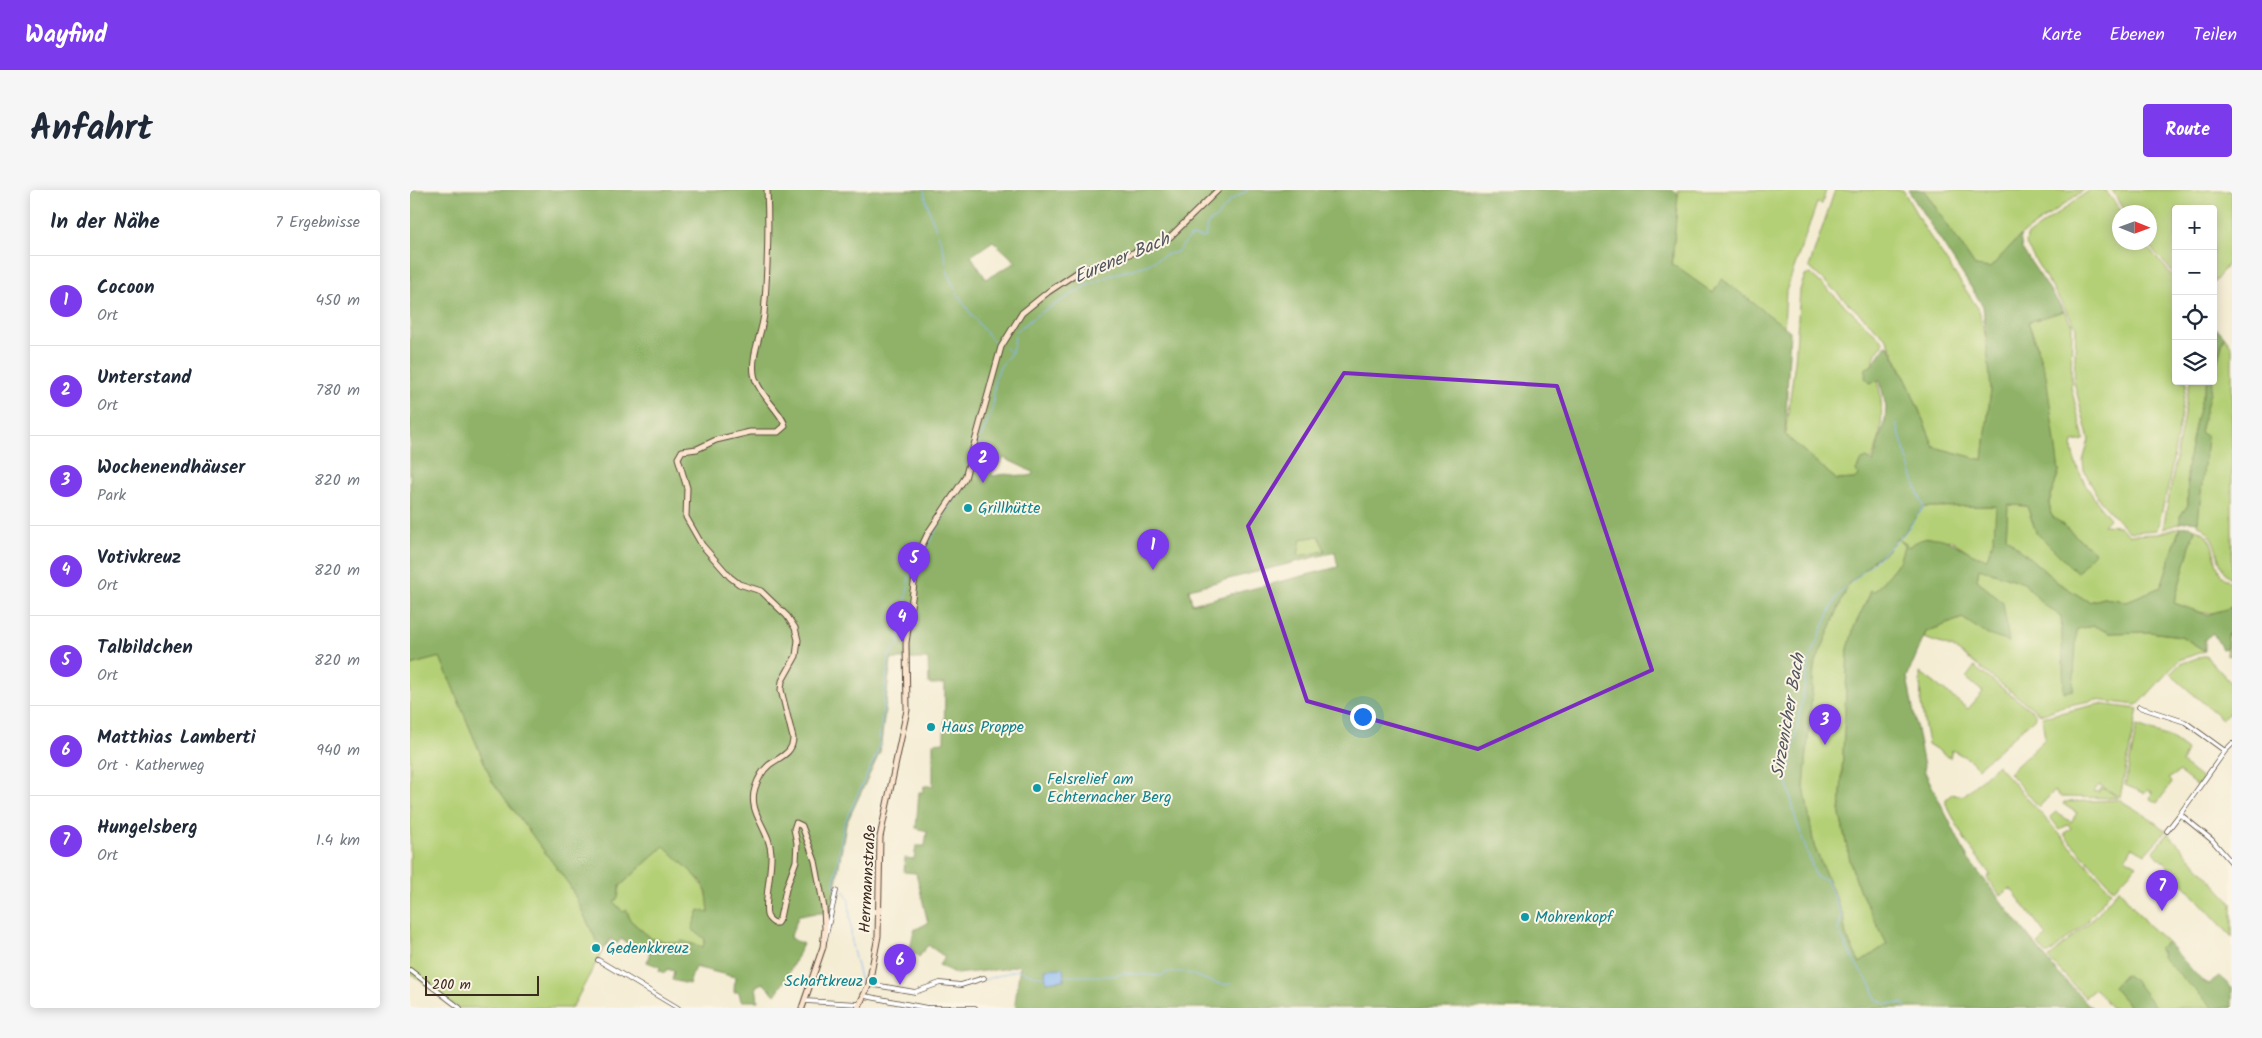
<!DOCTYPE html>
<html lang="de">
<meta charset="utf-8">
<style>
body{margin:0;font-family:Kalam,sans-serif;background:#f6f6f7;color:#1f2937}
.controls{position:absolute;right:15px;top:15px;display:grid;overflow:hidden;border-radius:5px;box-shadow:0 2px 12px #0003}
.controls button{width:45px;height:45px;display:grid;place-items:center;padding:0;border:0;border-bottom:1px solid #e0e1e3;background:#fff;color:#1f2937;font:25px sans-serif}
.compass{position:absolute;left:1702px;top:15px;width:45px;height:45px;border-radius:50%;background:#fff;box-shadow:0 2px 12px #0003;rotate:91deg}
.scale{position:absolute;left:15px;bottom:12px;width:114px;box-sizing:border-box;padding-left:5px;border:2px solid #3b2a1e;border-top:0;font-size:14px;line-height:18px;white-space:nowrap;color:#3b2a1e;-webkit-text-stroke:4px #fcf5e5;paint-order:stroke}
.you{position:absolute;left:952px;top:526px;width:18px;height:18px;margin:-12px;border:4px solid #fff;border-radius:50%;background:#1a73e8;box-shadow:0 0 0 8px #1a73e833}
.badge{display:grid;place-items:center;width:32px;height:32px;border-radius:50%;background:#7c3aed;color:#fff;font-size:16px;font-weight:700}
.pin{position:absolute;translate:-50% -41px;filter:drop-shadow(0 1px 2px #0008)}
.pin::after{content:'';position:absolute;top:26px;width:18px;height:15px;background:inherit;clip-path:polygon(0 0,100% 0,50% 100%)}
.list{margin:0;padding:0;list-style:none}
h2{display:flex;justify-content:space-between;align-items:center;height:65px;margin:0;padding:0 20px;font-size:21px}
h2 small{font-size:16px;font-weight:400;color:#747a83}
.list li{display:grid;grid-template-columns:32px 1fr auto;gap:15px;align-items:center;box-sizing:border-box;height:90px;padding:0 20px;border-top:1px solid #e0e1e3}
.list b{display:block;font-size:19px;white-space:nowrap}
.list p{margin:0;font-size:16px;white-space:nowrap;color:#747a83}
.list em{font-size:16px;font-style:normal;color:#747a83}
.icon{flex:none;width:28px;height:28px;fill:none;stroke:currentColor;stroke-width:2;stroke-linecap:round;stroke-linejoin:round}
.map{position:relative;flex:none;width:1822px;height:818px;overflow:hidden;border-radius:5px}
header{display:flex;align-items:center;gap:30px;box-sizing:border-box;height:70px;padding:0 25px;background:#7c3aed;color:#fff}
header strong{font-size:24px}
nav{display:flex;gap:28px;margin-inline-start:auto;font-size:18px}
.intro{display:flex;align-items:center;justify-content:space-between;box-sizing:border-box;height:120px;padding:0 30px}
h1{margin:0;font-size:35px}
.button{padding:12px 22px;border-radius:5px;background:#7c3aed;color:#fff;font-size:18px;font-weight:700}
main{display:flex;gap:30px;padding:0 30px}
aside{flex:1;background:#fff;border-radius:5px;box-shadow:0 2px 12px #0003}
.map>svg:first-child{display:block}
.green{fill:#b4d076;stroke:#787d4a}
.forest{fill:#8fb267;stroke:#656e42;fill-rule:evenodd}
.water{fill:#89b9f5;stroke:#62728a}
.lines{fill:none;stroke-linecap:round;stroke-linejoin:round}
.stream{stroke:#89b9f5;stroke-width:1}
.street-casing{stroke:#574739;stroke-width:5.5}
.secondary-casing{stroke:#574739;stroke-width:7}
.street{stroke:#fff;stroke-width:4}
.secondary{stroke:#fbe5cf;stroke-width:5}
.marked{fill:none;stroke:#7b2cbf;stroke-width:4;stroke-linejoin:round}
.culture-dot{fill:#0f9aa8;stroke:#fcf5e5;stroke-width:2}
.labels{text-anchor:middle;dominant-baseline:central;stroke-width:4;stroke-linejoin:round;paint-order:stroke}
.culture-label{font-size:16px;fill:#0d838f;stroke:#fcf5e5;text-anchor:start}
.street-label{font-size:16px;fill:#3b2a1e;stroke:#fcf5e5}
.water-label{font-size:18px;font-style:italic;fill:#52555e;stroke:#fcf5e5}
</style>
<header>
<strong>Wayfind</strong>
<nav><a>Karte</a><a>Ebenen</a><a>Teilen</a></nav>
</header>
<div class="intro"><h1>Anfahrt</h1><a class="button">Route</a></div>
<main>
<aside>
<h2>In der Nähe<small>7 Ergebnisse</small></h2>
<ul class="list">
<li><span class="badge">1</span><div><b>Cocoon</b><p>Ort</p></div><em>450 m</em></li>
<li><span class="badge">2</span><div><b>Unterstand</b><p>Ort</p></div><em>780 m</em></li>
<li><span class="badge">3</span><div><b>Wochenendhäuser</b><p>Park</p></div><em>820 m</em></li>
<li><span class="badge">4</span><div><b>Votivkreuz</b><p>Ort</p></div><em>820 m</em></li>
<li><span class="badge">5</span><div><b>Talbildchen</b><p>Ort</p></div><em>820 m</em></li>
<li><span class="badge">6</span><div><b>Matthias Lamberti</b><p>Ort · Katherweg</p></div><em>940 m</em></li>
<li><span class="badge">7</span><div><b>Hungelsberg</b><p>Ort</p></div><em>1.4 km</em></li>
</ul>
</aside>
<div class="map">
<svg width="1822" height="818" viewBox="0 0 1822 818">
<rect width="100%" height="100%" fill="#fcf5e5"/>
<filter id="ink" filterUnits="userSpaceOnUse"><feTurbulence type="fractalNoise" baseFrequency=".02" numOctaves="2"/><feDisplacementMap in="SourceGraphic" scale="10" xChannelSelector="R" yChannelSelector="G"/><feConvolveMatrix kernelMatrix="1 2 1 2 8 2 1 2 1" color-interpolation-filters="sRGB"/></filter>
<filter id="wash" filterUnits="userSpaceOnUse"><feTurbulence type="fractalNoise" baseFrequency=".0096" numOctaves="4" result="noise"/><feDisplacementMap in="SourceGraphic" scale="20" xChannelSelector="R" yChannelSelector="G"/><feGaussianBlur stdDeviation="1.12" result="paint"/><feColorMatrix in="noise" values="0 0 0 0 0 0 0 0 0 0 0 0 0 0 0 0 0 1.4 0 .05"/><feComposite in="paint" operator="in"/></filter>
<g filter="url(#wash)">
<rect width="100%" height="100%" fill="#f4ecd3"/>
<path class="green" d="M 1268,0 L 1416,0 L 1412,14 L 1407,13 L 1376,101 L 1374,137 L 1312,89 L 1303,103 L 1262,74 Z
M 1425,0 L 1493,0 L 1515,39 L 1569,120 L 1578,156 L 1581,199 L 1573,270 L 1524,257 L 1500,198 L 1477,149 L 1399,77 Z
M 1514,0 L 1674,0 L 1610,46 L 1580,78 L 1565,76 Z
M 1680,0 L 1695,0 L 1712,22 L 1710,22 L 1710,52 L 1734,53 L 1766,90 L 1766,191 L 1777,191 L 1758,297 L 1747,340 L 1723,342 L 1718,341 L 1690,311 L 1674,280 L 1673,271 L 1679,250 L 1664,192 L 1666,137 L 1616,55 L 1617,46 Z
M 1702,0 L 1822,0 L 1822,69 L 1803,94 L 1803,19 L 1766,19 L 1766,86 L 1737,53 L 1740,52 L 1740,22 L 1716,22 Z
M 1401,84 L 1473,151 L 1473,155 C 1462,163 1461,181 1460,193 L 1468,190 C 1475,224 1474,267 1444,289 L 1427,290 L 1375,245 L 1385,171 L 1390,100 L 1395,85 Z
M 1654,121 L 1662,135 L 1661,197 L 1674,250 L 1663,252 C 1657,270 1687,315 1700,328 L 1693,335 L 1709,336 L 1719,345 L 1748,344 L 1770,337 L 1751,397 L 1717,411 L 1693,408 L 1679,412 L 1647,392 L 1596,347 L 1598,315 L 1617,316 L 1626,342 L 1667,383 L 1684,362 L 1641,325 L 1639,313 L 1649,281 L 1626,152 L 1618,132 Z
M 1814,146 L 1822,157 L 1822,390 C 1802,376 1813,347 1787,334 L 1797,247 L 1790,242 Z
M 1780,191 L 1797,191 L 1786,230 L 1777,278 L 1778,315 L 1770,326 L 1770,333 L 1753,339 Z
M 1587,316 L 1584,348 L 1577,369 L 1567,367 L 1541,350 L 1498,357 L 1491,351 L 1495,356 L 1489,372 L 1465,401 L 1460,400 L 1460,404 L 1444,438 L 1438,459 L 1430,625 L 1441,675 L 1449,699 L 1477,754 L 1450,773 L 1436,746 L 1433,726 L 1404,656 L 1394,597 L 1404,477 L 1439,393 L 1452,383 L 1463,370 L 1476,362 L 1514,317 Z
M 1785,339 C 1807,344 1802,368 1810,383 C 1812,387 1818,391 1822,394 L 1822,417 C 1795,428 1790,422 1764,413 Z
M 909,346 L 916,361 L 888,367 L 890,349 Z
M 1569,378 L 1614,393 L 1634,415 L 1651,426 L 1663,500 L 1666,439 L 1684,436 L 1700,443 L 1739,442 L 1771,446 L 1795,461 L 1769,470 L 1730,513 L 1726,515 L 1686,510 L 1653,516 L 1633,524 L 1629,523 L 1544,458 L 1514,448 L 1516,442 L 1553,428 L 1578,445 L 1593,413 L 1567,390 Z
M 1822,441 L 1822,466 L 1816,465 L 1818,444 Z
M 1793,466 L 1796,466 L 1822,494 L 1822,521 L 1812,529 L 1760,484 L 1770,474 Z
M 30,467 L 82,591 L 160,696 L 186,750 L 194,758 L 162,818 L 48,818 L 0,783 L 0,475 Z
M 1564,477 L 1625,523 L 1626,527 L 1568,578 L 1559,569 L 1542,560 L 1540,568 L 1518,554 L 1511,514 L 1510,482 L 1558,519 L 1573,502 L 1556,488 Z
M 1689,514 L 1728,519 L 1710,607 L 1689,595 L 1684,601 L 1689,602 L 1690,599 L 1696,599 L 1708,608 L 1651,607 L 1644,601 L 1629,617 L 1599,583 L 1635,549 L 1632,527 Z
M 1727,536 L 1759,547 L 1777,560 L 1772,573 L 1793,589 L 1787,596 L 1769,582 L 1758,589 L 1762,593 L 1747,613 L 1740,609 L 1742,602 L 1737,600 L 1734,603 L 1715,595 Z
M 1587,575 L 1701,701 L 1674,735 L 1639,764 L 1636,764 L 1628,754 L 1637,746 L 1602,700 L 1599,699 L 1590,706 L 1577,688 L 1580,684 L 1556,652 L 1536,614 L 1536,609 L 1542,604 L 1553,606 Z
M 1710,610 L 1738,627 L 1756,641 L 1735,664 L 1723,657 L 1715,668 L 1727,675 L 1704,699 L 1655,646 L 1655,643 L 1661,638 L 1658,634 L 1650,640 L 1640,627 L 1646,622 L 1661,632 L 1667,623 L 1653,614 L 1654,612 Z
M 1758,643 L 1822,713 L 1822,747 L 1743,661 Z
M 254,656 C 274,675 302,693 299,723 L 289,720 L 282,739 L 295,749 L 293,757 L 272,751 L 266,753 L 242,749 L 220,730 L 217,720 L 213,723 L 204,712 L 208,708 L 210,696 Z
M 1709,699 L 1737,734 L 1757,752 L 1748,759 L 1769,784 L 1803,818 L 1746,818 L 1703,797 L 1721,818 L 1702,818 L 1685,799 L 1675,807 L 1639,769 L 1640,767 L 1681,731 Z"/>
<path class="forest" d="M 0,0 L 1264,0 L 1268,5 L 1262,74 L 1303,103 L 1312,89 L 1380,141 L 1375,245 L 1427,290 L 1444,289 L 1449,285 L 1446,281 L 1452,270 L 1457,268 L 1463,272 L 1475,230 L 1476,217 L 1470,190 L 1460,193 L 1455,188 L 1456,178 L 1461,176 L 1476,155 L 1479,156 L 1500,198 L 1524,257 L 1573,270 L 1581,199 L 1573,116 L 1498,0 L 1514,0 L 1565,76 L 1580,78 L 1610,46 L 1612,59 L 1654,121 L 1618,132 L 1636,185 L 1649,281 L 1639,313 L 1641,325 L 1685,362 L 1667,383 L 1626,342 L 1617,316 L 1598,315 L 1596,347 L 1647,392 L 1679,412 L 1693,408 L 1717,411 L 1751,397 L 1770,337 L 1779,336 L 1785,339 L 1764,413 L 1797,425 L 1822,417 L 1822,441 L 1818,444 L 1817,458 L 1812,459 L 1803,443 L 1795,449 L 1795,461 L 1771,446 L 1739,442 L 1700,443 L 1684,436 L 1667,439 L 1663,500 L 1654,502 L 1651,426 L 1634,415 L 1614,393 L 1569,378 L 1567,390 L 1593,413 L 1599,452 L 1578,445 L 1552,428 L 1516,442 L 1497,487 L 1515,582 L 1558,669 L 1646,781 L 1682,818 L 606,818 L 605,814 L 610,775 L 593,779 L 546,784 L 529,775 L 535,767 L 518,755 L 509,767 L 500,759 L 504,740 L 518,733 L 506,683 L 494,682 L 495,668 L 504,669 L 506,656 L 515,656 L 517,641 L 506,638 L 509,602 L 513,602 L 514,596 L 523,596 L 523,553 L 534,552 L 535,494 L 519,494 L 518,469 L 481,469 L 470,562 L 436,634 L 421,722 L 389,725 L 380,748 L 393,754 L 376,789 L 365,805 L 353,793 L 346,796 L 348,811 L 331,811 L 329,802 L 324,802 L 325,787 L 285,777 L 279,794 L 262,790 L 264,781 L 257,779 L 255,783 L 249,781 L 250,777 L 237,772 L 240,762 L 222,754 L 220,759 L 216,757 L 217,753 L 211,749 L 207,754 L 201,749 L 194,758 L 186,750 L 160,696 L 82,591 L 30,467 L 0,475 ZM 583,51 L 606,72 L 576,89 L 561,66 ZM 594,268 L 623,282 L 622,285 C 610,289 600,281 584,286 L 581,284 ZM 1586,316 L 1584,348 L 1577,369 C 1548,362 1531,333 1498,357 L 1489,349 L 1514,317 ZM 909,346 L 915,361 L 888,366 L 891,349 ZM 1487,348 L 1494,356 L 1489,372 L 1465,401 L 1460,400 L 1460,404 L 1444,437 L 1438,459 L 1430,625 L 1441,675 L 1449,699 L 1477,754 L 1450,773 L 1436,746 L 1433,726 L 1404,656 L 1394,597 L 1404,477 L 1439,393 L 1452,383 L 1463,370 L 1476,362 ZM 925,362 L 928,377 L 782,414 L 779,399 ZM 254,656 L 292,692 L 297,703 L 299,723 L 289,720 L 282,739 L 295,749 L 293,757 L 272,751 L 266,753 L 242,749 L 220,730 L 217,720 L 213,722 L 204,712 L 208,708 L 210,696 Z
M 1807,138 L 1814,146 L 1790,242 L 1797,247 L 1788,332 L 1779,331 L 1770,333 L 1770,326 L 1778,315 L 1777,278 L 1786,230 L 1797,191 L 1803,191 L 1803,159 Z
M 1757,752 L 1791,790 L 1798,794 L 1809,786 L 1822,798 L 1822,818 L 1803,818 L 1752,767 L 1753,763 L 1748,759 Z
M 1715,784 L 1725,791 L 1746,818 L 1721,818 L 1703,797 Z"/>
<path class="water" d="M 653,778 L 654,790 L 636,792 L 635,779 Z"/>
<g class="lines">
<path class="stream" d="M 514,0 C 517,19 526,37 532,55 C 536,66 536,78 540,89 C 548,108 572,141 587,154
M 605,142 L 627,125 L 676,96 L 705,84 L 737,75 L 755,65 L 767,62 L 781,46 L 795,48 L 797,34 L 806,28 L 821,10 L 838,0
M 595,158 L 601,162
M 1486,233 L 1508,303 L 1514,317 L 1494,344 L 1427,406 L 1400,467 L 1377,591 L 1386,630 L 1406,687 L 1417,690 L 1432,726 L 1428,740 L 1445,773 L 1462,796 L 1466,809 L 1476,814 L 1493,813 L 1495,818
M 571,248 L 583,217 L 585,188 L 590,177 L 602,162 L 605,146
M 510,370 L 542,311 L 552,301 L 569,251
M 498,393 L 501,380 L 504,377
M 776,783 C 791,786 806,797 821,794
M 652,786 L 702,786 L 714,783 L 751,786 L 759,782 L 774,782
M 574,790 L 607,780 L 626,786 L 635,786
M 453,800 L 442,756 L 439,710 L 434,701 L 426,699 L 424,694 L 434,634 L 468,561 L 479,465 L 489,454 L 498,396"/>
</g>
</g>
<g filter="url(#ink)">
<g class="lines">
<defs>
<path id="street" d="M 1729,517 L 1775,532 L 1815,561 L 1822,554
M 1770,624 L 1815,561
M 1757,641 L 1770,624 L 1802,650 L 1822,673
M 415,749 L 426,701
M 188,770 L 268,818
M 0,780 L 50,818
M 459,794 L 505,802 L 530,793 L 551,795 L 574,788
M 455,806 L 517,818
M 395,811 L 449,814
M 518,818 L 565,818"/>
<path id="secondary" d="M 357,0 C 359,37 357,86 354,124 C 352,144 341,164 344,184 C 347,203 374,225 375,236 L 368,242 L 340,242 L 306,250 L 287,259 L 272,261 L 268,268 L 277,298 L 276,327 L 292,355 L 320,387 L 329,394 L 351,401 L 377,426 L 385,438 L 388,450 L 386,466 L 372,491 L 371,500 L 383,548 C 383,564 369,567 359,575 C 352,581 348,589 345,598 C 337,623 360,639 361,663 C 362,680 354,712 357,725 C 358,729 361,731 364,733 L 367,733 L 370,728 L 376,699 L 386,671 L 387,653 L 384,639 L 386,633 L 392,636 L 405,671 L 414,718 L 415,739 L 413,757 L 392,818
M 448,818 L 459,794 L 468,746 L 470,647 L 497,520 L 496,453 L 508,364 L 518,343 L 555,288 L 591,157 L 612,123 L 638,102 L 668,82 L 743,56 L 760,47 L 808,0"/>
</defs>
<use href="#street" class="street-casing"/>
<use href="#secondary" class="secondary-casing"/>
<use href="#street" class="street"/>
<use href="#secondary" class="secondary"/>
</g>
</g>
<path class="marked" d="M 934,183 L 1147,196 L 1242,480 L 1068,559 L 897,511 L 838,336 Z"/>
<g class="culture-dot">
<circle cx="558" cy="318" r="5"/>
<circle cx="521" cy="537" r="5"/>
<circle cx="627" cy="598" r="5"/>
<circle cx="1115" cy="727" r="5"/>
<circle cx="186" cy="758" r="5"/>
<circle cx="463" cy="791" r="5"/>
</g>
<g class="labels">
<g class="culture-label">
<text x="568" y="318">Grillhütte</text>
<text x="531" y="537">Haus Proppe</text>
<text x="637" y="589">Felsrelief am<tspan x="637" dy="18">Echternacher Berg</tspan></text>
<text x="1125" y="727">Mohrenkopf</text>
<text x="196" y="758">Gedenkkreuz</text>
<text x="453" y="791" text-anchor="end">Schaftkreuz</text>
</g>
<g class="street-label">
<text transform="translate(458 689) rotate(-87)">Herrmannstraße</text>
</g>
<g class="water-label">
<text transform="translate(712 69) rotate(-23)">Eurener Bach</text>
<text transform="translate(1379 526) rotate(-80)">Sirzenicher Bach</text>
</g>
</g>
</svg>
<div class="controls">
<button>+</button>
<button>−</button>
<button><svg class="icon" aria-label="locate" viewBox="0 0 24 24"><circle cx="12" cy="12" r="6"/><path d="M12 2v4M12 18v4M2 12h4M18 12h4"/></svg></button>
<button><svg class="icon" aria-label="layers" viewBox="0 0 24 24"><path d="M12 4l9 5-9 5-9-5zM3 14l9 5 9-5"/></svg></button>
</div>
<svg class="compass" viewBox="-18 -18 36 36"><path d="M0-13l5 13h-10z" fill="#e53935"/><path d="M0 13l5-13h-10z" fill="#747a83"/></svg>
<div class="scale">200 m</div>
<div class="you"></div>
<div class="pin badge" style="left:743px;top:380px">1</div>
<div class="pin badge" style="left:573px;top:293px">2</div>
<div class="pin badge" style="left:1415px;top:555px">3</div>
<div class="pin badge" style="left:492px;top:452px">4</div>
<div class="pin badge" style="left:504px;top:393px">5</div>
<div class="pin badge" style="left:490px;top:795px">6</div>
<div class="pin badge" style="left:1752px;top:721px">7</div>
</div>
</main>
